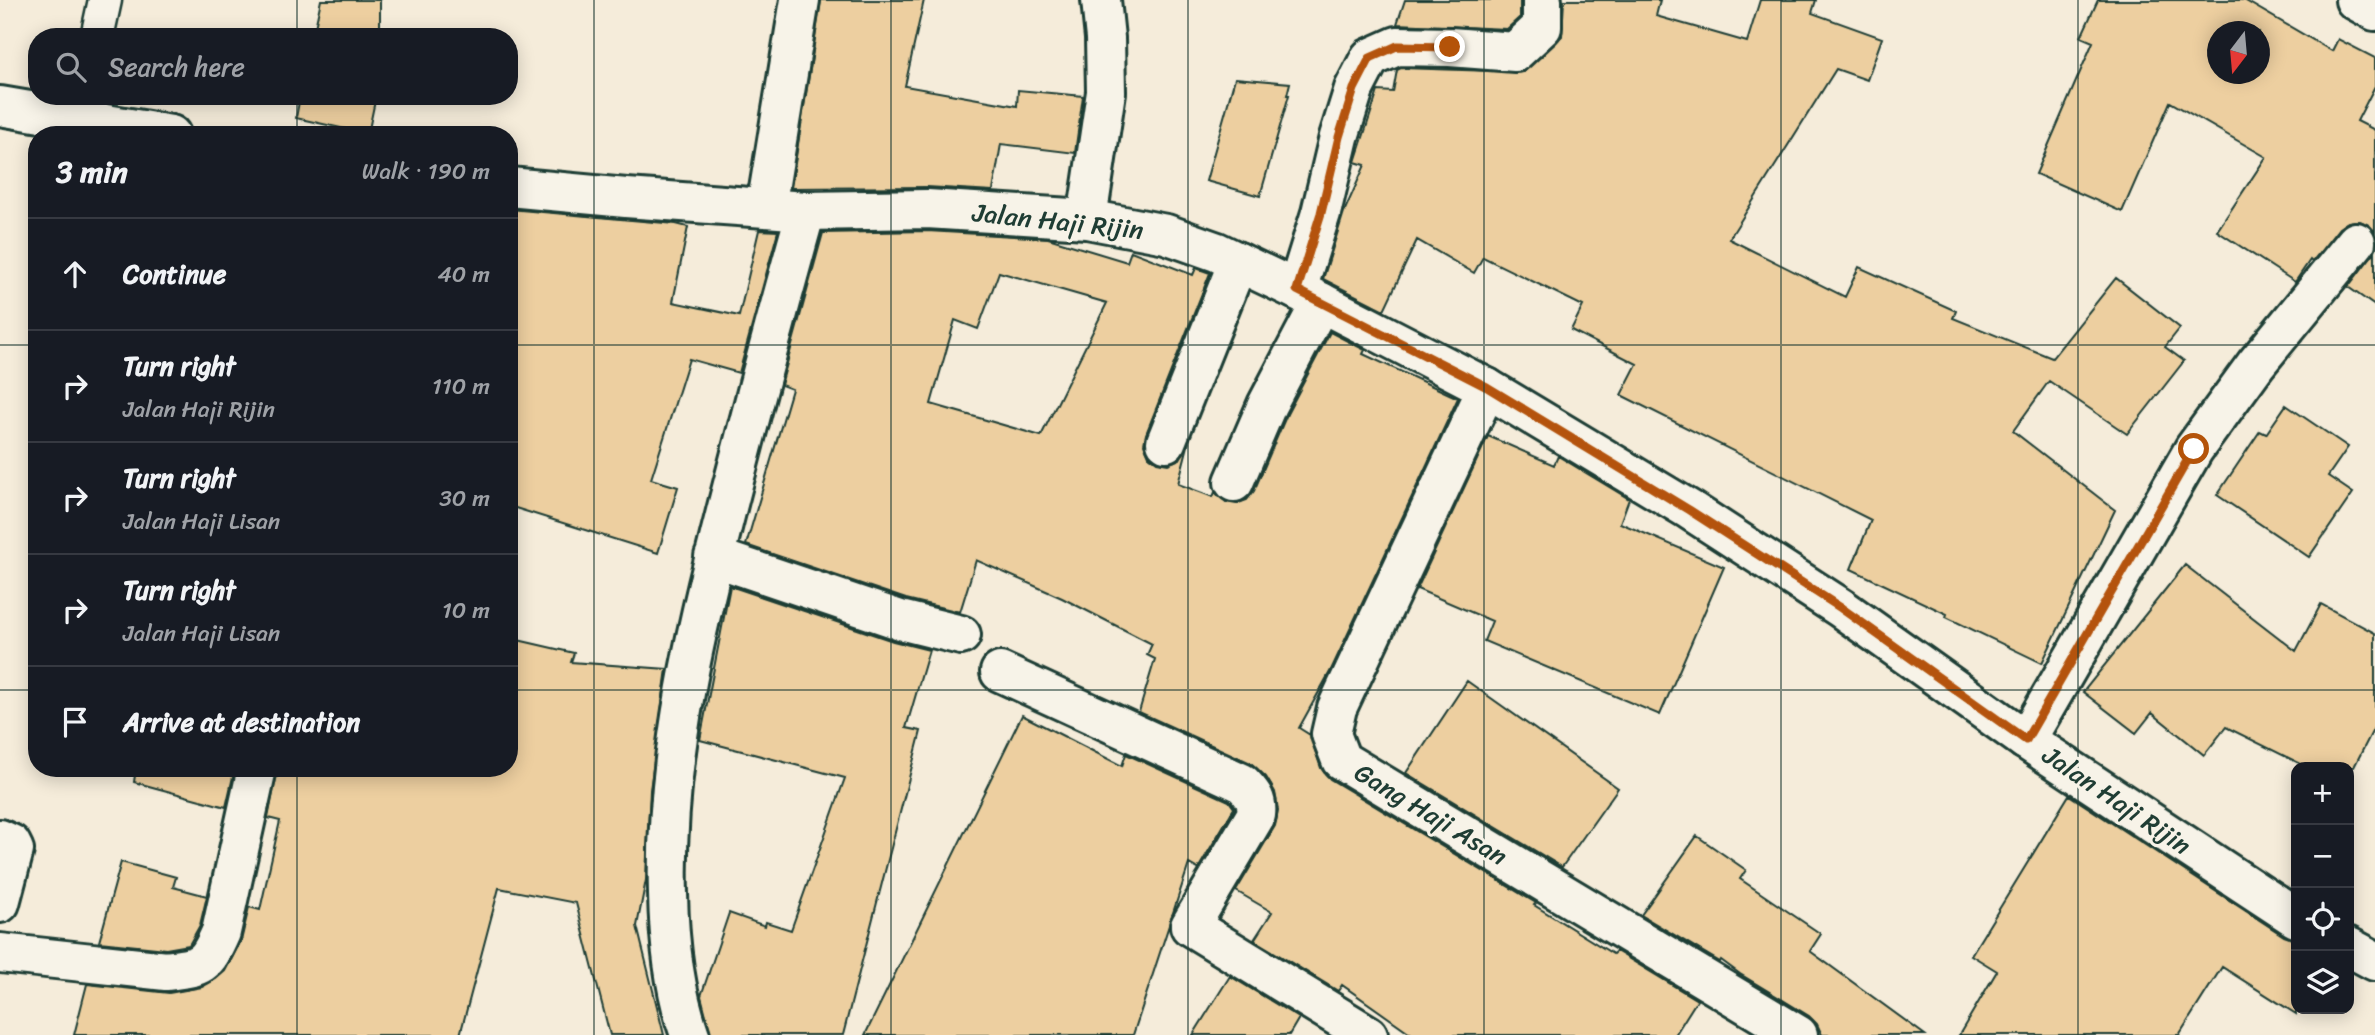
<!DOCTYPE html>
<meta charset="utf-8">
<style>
body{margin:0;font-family:Sriracha,sans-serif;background:#242831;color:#f1f3f6}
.controls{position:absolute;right:21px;bottom:21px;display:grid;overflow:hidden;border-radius:14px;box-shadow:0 4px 18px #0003}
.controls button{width:63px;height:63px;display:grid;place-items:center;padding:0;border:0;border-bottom:2px solid #363941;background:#171b24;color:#f1f3f6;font:35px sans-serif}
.compass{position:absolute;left:2207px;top:21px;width:63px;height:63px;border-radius:50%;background:#171b24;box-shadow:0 4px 18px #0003;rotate:196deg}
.stop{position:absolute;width:21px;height:21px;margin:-16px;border:5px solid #b45309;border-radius:50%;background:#fff}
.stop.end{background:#b45309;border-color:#fff;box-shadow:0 2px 7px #0008}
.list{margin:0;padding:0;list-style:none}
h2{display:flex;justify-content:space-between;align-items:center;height:91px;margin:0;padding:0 28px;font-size:30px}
h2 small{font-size:23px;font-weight:400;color:#9ea1a6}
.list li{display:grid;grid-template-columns:46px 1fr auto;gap:21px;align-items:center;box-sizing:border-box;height:112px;padding:0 28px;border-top:2px solid #363941}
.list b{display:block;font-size:26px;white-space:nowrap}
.list p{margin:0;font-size:23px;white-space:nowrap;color:#9ea1a6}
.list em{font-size:23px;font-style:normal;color:#9ea1a6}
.icon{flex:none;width:38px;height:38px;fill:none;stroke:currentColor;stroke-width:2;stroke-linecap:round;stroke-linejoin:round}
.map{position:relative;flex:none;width:2375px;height:1035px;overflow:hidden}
.search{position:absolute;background:#171b24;box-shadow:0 4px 18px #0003;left:28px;top:28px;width:490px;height:77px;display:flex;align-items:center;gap:18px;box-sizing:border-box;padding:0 24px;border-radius:28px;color:#9ea1a6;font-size:26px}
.panel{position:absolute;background:#171b24;box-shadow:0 4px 18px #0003;left:28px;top:126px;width:490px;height:651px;border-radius:28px}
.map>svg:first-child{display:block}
.building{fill:#edcfa0;stroke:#1f3d34;stroke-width:2;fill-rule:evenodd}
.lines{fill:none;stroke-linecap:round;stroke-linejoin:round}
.lane-casing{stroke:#1f3d34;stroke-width:37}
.street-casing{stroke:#1f3d34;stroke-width:44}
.secondary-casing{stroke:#1f3d34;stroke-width:44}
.lane{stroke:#f7f3e8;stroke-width:32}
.street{stroke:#f7f3e8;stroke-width:38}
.secondary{stroke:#f7f3e8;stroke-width:38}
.route{stroke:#b45309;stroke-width:9}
.grid{fill:none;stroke:#1f3d34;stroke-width:2;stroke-opacity:0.55}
.labels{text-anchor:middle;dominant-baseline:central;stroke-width:6;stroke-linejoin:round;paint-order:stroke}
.street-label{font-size:26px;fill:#1f3d34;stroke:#f7f3e8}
</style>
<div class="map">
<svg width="2375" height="1035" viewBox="0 0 2375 1035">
<rect width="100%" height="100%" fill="#f5ecda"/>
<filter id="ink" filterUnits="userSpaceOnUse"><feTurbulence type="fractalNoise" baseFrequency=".0143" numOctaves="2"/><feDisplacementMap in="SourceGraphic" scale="14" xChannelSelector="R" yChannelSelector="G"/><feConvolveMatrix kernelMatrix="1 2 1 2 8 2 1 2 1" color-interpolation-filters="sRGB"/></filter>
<g filter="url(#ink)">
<path class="building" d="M 321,0 L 380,0 L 380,37 L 313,37 Z
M 821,0 L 924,0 L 905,86 L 1017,106 L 1018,90 L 1083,96 L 1075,153 L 1001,144 L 993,191 L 927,187 L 791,188 Z
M 1405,0 L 1520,0 L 1520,17 L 1507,29 L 1397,24 Z
M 1564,0 L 1660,0 L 1656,16 L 1747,42 L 1760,0 L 1816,0 L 1812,13 L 1882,38 L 1867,80 L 1836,69 L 1729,239 L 1845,297 L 1859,267 L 1956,311 L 1953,318 L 2052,358 L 2116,278 L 2180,328 L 2165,347 L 2184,361 L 2127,434 L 2049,381 L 2013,431 L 2115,510 L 2042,663 L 1946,617 L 1947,614 L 1851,569 L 1871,520 L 1621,395 L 1637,364 L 1571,330 L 1583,306 L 1483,257 L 1474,273 L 1417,240 L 1384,310 L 1323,279 L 1344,212 L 1365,165 L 1355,162 L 1378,91 L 1393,92 L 1397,70 L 1401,68 L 1523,72 L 1562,36 Z
M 2098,0 L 2244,0 L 2332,51 L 2338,39 L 2375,58 L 2375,86 L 2357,121 L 2375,130 L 2375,232 L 2369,225 L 2360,221 L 2348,222 L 2339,228 L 2312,262 L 2310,260 L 2295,282 L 2217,231 L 2266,157 L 2170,102 L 2122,212 L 2036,174 L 2093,42 L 2081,37 ZM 2217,32 L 2259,32 L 2259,74 L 2217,74 Z
M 1235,78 L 1290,83 L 1287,95 L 1289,95 L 1260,196 L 1206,181 Z
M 300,96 L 376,96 L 368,134 L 296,118 Z
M 509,209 L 676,224 L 688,227 L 673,302 L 739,316 L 759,230 L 778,231 L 739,373 L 689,359 L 651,479 L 678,487 L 658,553 L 509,506 Z
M 927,231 L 1048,238 L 1127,262 L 1131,251 L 1193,275 L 1196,268 L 1210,273 L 1146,434 L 1144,444 L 1149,456 L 1157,462 L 1168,464 L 1180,459 L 1189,442 L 1178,484 L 1213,497 L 1215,492 L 1226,502 L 1236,504 L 1247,500 L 1254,491 L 1287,414 L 1330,332 L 1365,350 L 1363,354 L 1458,398 L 1331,670 L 1299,728 L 1310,735 L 1321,768 L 1330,779 L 1536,903 L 1534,905 L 1613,954 L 1616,951 L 1697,1000 L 1675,1035 L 1413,1035 L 1342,985 L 1338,991 L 1254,940 L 1272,912 L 1236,891 L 1275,826 L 1278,811 L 1275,792 L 1266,777 L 1251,763 L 1139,712 L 1155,659 L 1147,655 L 1152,644 L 1062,598 L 976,560 L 960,612 L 906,599 L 746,545 L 792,389 L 781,385 L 823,233 ZM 999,272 L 1107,303 L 1041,436 L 931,404 L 955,320 L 978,329 Z
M 2375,251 L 2375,306 L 2348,287 Z
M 2286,405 L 2348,447 L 2328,476 L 2353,493 L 2309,557 L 2217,495 L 2260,431 L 2266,434 Z
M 1488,436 L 1554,465 L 1558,456 L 1629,499 L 1620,523 L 1724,567 L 1660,715 L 1484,641 L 1492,621 L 1417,589 Z
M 2185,565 L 2296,651 L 2321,604 L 2375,633 L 2375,726 L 2354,767 L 2307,767 L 2226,727 L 2204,755 L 2152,713 L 2136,733 L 2083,692 Z
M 730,586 L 893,641 L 929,650 L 906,728 L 921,731 L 843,1035 L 711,1035 L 701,996 L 729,913 L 765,926 L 766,922 L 791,930 L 845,778 L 700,740 Z
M 509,638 L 574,653 L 571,662 L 667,669 L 650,790 L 646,880 L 637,926 L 664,1035 L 610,1035 L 576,903 L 499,888 L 460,1035 L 74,1035 L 87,984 L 169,993 L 202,987 L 216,979 L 225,971 L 241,941 L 249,907 L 260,910 L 280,821 L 268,818 L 278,768 L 509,768 Z
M 1467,681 L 1618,788 L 1562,867 L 1406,773 Z
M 1022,715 L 1122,766 L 1126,754 L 1229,801 L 1234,808 L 1198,869 L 1189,864 L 1133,1035 L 865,1035 Z
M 136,768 L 235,768 L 226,807 L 134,782 Z
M 2069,795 L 2284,936 L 2296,940 L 2296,1014 L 2222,967 L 2179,1035 L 1959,1035 L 1997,971 L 1971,955 Z
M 1697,836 L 1746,870 L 1740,879 L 1821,934 L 1810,951 L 1925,1035 L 1822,1035 L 1817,1024 L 1809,1016 L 1740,974 L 1721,960 L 1720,962 L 1641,915 Z
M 121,862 L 176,877 L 173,887 L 207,896 L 200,925 L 189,945 L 166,949 L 99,942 Z
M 1230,976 L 1299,1018 L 1289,1035 L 1193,1035 Z"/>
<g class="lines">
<defs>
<path id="lane" d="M 97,37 L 105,0"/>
<path id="street" d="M 2355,0 L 2375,11
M 766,208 L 800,0
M 1087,219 L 1106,92 L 1105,38 L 1101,0
M 1297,290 L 1321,213 L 1339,137 L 1354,89 L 1370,58 L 1397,46 L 1450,47 L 1515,52 L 1542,27 L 1542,0
M 1487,388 L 1337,708 L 1331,734 L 1341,760 L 1798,1035
M 1166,442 L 1238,262
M 1234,482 L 1267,405 L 1321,302
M 714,557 L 900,620 L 961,635
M 1000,672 L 1242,783 C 1252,794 1258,799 1256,815 L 1190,926 L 1368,1035
M 2026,740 L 2194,449 L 2256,364 L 2356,242
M 0,839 L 11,844 L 14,850 L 0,903
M 0,953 L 166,971 C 203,967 206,966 221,932 L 257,768
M 690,1035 C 674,990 669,942 668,894 C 664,758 697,624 731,492 C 755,398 780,304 806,211"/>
<path id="secondary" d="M 0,106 L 171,135
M 509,187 L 626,198 L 806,211 L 927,209 L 1087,219 L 1166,234 L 1217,252 L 1297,290 L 1487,388 L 1690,510 L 1841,608 L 2026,740 L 2296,918
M 2349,947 L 2375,961"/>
</defs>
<use href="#lane" class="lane-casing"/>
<use href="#street" class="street-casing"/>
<use href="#secondary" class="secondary-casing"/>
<use href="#lane" class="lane"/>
<use href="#street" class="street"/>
<use href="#secondary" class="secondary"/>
</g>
</g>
<g class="lines" filter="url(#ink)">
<path class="route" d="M 1450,47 L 1397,46 L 1370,58 L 1354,89 L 1339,137 L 1321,213 L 1297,290 L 1487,387 L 1689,510 L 1841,608 L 2026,740 L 2194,449"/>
</g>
<path class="grid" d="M 297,0 L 297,37M 594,0 L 594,1035M 891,0 L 891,1035M 1188,0 L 1188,1035M 1484,0 L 1484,1035M 1781,0 L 1781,1035M 2078,0 L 2078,1035M 297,96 L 297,135M 0,345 L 37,345M 509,345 L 2375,345M 0,690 L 37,690M 509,690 L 2375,690M 297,768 L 297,1035"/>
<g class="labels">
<g class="street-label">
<text transform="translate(1058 221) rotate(6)">Jalan Haji Rijin</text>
<text transform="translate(2117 800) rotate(34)">Jalan Haji Rijin</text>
<text transform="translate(1431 814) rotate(31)">Gang Haji Asan</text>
</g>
</g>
</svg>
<div class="controls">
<button>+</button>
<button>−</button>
<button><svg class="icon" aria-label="locate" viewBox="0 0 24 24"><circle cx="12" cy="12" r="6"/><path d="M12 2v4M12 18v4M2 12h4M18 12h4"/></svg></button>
<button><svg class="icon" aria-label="layers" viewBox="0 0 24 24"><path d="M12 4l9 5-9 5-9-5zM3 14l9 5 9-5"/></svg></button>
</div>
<svg class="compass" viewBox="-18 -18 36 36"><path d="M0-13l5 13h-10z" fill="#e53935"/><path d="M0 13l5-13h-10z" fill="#9ea1a6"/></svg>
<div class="stop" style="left:2194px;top:449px"></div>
<div class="stop end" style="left:1450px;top:47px"></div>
<div class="search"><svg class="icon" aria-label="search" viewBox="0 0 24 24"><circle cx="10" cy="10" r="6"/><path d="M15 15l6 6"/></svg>Search here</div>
<section class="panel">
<h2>3 min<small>Walk · 190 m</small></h2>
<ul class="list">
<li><svg class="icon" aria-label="ahead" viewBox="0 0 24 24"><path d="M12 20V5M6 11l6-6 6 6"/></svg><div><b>Continue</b></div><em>40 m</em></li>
<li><svg class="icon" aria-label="right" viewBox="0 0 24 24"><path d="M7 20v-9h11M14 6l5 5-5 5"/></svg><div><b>Turn right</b><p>Jalan Haji Rijin</p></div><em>110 m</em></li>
<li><svg class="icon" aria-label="right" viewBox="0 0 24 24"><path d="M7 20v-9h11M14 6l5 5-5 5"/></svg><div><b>Turn right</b><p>Jalan Haji Lisan</p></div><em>30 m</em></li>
<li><svg class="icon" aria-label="right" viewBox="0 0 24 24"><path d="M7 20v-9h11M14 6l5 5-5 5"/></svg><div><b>Turn right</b><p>Jalan Haji Lisan</p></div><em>10 m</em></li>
<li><svg class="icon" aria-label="arrive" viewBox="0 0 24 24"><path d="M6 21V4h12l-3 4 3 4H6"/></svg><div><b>Arrive at destination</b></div></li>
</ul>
</section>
</div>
